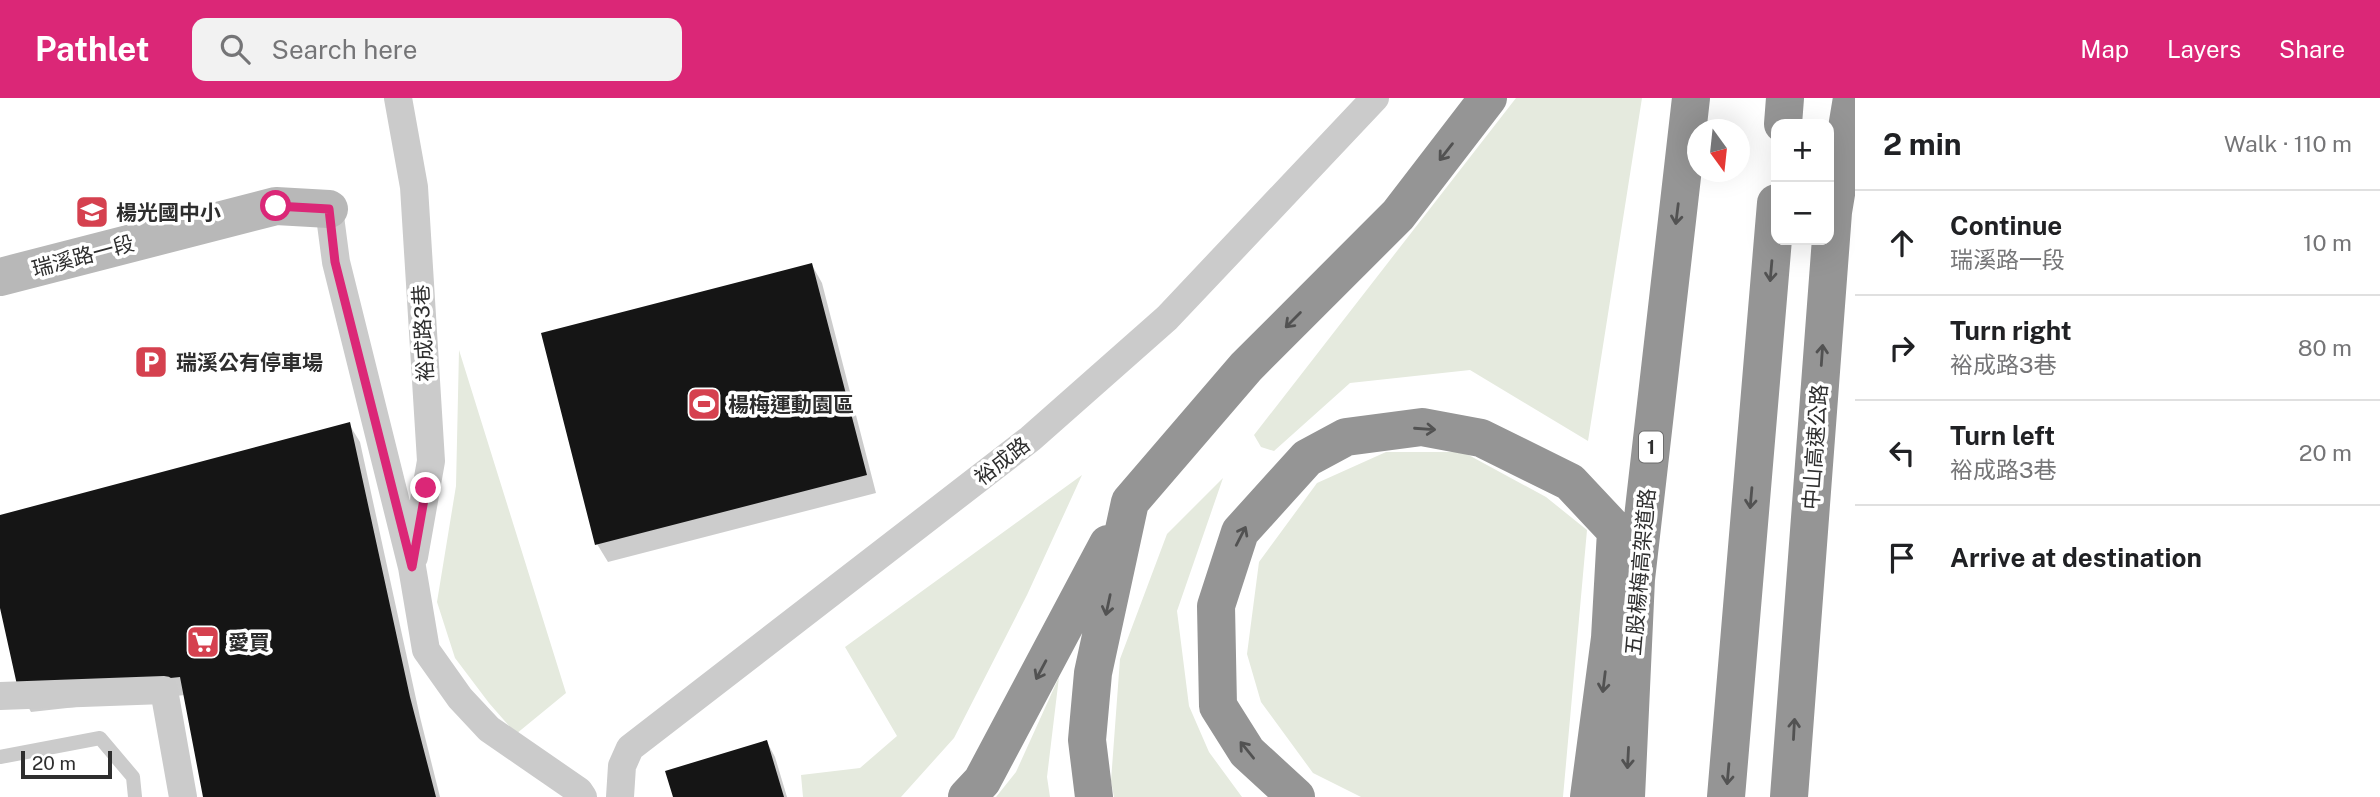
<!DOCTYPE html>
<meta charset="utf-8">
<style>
body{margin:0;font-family:"Public Sans","Noto Sans TC",sans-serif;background:#f2f2f2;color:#202124}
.controls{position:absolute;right:21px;top:21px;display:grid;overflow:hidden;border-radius:14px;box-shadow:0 7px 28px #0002}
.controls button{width:63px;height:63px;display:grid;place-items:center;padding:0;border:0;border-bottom:2px solid #e0e0e0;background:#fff;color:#202124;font:35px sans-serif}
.compass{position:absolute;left:1687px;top:21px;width:63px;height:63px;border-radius:50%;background:#fff;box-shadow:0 7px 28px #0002;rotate:165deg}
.scale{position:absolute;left:21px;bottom:18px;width:91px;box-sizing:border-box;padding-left:7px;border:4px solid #2e2e2e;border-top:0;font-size:19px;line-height:24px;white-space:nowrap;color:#2e2e2e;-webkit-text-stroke:5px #fff;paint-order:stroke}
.stop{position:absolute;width:21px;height:21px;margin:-16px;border:5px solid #db2777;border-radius:50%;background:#fff}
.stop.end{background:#db2777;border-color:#fff;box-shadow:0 2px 7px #0008}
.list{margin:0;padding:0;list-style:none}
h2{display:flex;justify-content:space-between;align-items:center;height:91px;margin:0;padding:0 28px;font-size:30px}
h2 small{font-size:23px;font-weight:400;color:#757577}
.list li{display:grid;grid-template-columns:46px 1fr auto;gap:21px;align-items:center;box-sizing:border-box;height:105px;padding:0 28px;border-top:2px solid #e0e0e0}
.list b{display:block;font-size:26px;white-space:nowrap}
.list p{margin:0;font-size:23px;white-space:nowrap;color:#757577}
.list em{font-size:23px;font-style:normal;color:#757577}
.icon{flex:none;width:38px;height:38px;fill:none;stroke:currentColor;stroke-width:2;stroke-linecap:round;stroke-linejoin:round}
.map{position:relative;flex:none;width:1855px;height:699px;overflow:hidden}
header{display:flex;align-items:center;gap:42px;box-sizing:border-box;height:98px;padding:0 35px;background:#db2777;color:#fff}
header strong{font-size:33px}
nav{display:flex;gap:38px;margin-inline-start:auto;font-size:24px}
.search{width:490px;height:63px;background:#f2f2f2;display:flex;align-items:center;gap:18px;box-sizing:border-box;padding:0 24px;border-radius:14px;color:#757577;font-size:26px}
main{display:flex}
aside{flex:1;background:#fff}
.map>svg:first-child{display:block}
.green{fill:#e5eade}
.shadow{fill:#0003}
.building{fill:#151515}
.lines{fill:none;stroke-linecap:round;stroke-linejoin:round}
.lane{stroke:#cbcbcb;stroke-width:14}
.street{stroke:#cbcbcb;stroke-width:28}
.secondary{stroke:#b8b8b8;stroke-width:38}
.highway{stroke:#959595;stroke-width:38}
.oneway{stroke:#525252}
.route{stroke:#db2777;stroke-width:9}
.labels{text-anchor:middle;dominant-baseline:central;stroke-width:7;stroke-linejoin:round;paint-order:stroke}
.shield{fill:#fff;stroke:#6d6d6d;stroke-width:2}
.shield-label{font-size:19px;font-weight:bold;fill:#2e2e2e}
.poi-label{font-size:21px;font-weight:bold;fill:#2e2e2e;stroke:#fff;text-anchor:start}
.street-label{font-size:21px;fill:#2e2e2e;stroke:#fff}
</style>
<header>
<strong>Pathlet</strong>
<div class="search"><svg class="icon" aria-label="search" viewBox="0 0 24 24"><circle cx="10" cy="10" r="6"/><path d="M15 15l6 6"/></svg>Search here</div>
<nav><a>Map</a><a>Layers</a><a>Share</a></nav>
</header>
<main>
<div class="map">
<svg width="1855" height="699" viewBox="0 0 1855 699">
<rect width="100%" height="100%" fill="#fff"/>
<path class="green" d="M 1516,0 L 1642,0 L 1588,343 L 1470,272 L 1350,285 L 1274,353 L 1261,349 L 1254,337 Z
M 459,252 L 566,595 L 516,636 L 489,605 L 455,560 L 437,504 L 456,388 Z
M 1386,354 L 1463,354 L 1546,399 L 1587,432 L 1563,699 L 1361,699 L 1313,675 L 1261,604 L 1247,556 L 1259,464 L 1317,385 Z
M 1082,377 L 1027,497 L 954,640 L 901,699 L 803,699 L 801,677 L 860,670 L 897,638 L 845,549 Z
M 1223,380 L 1177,513 L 1189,608 L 1209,654 L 1242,699 L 1114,699 L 1111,683 L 1120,561 L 1167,436 Z
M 1059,579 L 1047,679 L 1050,699 L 996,699 L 1016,674 Z"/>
<path class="shadow" d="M 812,167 L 822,185 L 876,395 L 608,464 L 597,446 Z
M 349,326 L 360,344 L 420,619 L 440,699 L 204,699 L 185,597 L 31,614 L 21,596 L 0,502 L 0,419 Z
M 767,644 L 775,659 L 787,699 L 674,699 Z"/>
<path class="building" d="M 812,165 L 867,377 L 595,447 L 541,235 Z
M 350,324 L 410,599 L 436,699 L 203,699 L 180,579 L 19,596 L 0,510 L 0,417 Z
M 767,642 L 784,699 L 673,699 L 665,673 Z"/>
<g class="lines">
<path class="lane" d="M 0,659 L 100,640 L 133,679 L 135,699"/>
<path class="street" d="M 398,0 L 414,89 L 431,363 L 414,459
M 329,111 L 336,164 L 412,469 L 426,552 L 460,600 L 489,631 L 579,693 L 583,699
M 0,598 L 164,592 L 183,699
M 620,699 L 622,668 L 630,650 L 1030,341 L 1167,220 L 1375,0"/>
<path class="secondary" d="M 0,179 L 276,108 L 329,111"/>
<path class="highway" d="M 1783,26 L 1785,0
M 967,699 L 982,683 L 1108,446
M 1094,699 L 1087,642 L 1093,575 L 1130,404 L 1246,269 L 1398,117 L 1488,0
M 1296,699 L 1247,654 L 1218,608 L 1216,508 L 1240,434 L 1307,360 L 1346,339 L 1422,329 L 1481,340 L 1570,384 L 1616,433 L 1610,540 L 1589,699
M 1626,699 L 1636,481 L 1691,0
M 1726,699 L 1776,105
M 1789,699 L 1833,114 L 1852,0"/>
</g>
<defs><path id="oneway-shaft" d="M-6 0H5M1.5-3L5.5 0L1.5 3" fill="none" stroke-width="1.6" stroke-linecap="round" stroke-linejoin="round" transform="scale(1.75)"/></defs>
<g class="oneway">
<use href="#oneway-shaft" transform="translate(1446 54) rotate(128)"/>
<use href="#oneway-shaft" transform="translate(1677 116) rotate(97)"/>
<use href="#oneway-shaft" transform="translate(1771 173) rotate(95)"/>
<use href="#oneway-shaft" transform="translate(1293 222) rotate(135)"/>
<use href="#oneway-shaft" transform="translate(1822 257) rotate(-86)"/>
<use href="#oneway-shaft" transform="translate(1425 331) rotate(4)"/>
<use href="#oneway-shaft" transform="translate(1751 400) rotate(95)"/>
<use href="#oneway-shaft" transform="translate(1241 438) rotate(-63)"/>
<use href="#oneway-shaft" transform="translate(1108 507) rotate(102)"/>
<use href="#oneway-shaft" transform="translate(1041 572) rotate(118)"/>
<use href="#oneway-shaft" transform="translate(1604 584) rotate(97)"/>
<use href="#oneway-shaft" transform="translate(1794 631) rotate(-87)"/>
<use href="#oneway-shaft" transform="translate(1247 652) rotate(-129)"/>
<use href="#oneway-shaft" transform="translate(1628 660) rotate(93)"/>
<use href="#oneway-shaft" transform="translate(1728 676) rotate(95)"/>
</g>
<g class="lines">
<path class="route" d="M 276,108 L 329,111 L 335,164 L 412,469 L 426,390"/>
</g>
<defs>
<symbol id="school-square" viewBox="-11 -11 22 22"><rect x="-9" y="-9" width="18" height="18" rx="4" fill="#d5414f" stroke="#fff"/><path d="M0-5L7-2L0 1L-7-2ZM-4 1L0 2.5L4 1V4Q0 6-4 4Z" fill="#fff"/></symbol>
<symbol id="parking-square" viewBox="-11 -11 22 22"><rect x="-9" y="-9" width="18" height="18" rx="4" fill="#d5414f" stroke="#fff"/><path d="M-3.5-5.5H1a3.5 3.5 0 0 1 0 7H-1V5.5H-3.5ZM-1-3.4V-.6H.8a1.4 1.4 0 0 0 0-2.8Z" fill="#fff"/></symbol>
<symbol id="stadium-square" viewBox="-11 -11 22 22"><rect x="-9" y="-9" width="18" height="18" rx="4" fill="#d5414f" stroke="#fff"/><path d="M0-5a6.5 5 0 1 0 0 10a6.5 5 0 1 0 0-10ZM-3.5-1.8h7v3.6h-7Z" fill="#fff"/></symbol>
<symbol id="supermarket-square" viewBox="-11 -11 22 22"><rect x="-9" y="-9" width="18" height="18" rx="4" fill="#d5414f" stroke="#fff"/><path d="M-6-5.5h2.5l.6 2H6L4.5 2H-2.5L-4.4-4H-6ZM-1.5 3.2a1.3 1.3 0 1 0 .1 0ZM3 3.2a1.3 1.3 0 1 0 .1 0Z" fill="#fff"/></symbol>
</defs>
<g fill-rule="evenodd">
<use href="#school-square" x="73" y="95" width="38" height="38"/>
<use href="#parking-square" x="132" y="245" width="38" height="38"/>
<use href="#stadium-square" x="685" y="287" width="38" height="38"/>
<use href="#supermarket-square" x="184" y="525" width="38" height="38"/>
</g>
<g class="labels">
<rect class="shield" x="1639" y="333.5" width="24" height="31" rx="5"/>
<g class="shield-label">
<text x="1651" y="349">1</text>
</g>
<g class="poi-label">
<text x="116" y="114">楊光國中小</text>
<text x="176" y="264">瑞溪公有停車場</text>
<text x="728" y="306">楊梅運動園區</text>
<text x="228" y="544">愛買</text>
</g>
<g class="street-label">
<text transform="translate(83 158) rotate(-15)">瑞溪路一段</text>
<text transform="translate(423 235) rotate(-93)">裕成路3巷</text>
<text transform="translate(1815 349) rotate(-86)">中山高速公路</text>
<text transform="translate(1002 363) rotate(-38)">裕成路</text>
<text transform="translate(1640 474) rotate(-85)">五股楊梅高架道路</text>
</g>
</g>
</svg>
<div class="controls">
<button>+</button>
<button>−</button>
</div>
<svg class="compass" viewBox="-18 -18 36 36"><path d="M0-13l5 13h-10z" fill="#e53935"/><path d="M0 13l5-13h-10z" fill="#757577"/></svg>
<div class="scale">20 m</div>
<div class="stop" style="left:276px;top:108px"></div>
<div class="stop end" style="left:426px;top:390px"></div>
</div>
<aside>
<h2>2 min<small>Walk · 110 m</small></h2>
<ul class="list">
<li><svg class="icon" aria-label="ahead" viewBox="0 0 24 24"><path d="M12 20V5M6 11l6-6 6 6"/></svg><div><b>Continue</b><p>瑞溪路一段</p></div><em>10 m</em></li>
<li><svg class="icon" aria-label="right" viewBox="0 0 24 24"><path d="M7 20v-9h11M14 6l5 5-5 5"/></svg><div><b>Turn right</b><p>裕成路3巷</p></div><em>80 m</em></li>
<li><svg class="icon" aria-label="left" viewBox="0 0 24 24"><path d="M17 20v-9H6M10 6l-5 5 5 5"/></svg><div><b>Turn left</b><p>裕成路3巷</p></div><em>20 m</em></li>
<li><svg class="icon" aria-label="arrive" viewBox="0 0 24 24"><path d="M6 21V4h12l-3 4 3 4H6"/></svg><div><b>Arrive at destination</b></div></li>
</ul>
</aside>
</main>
